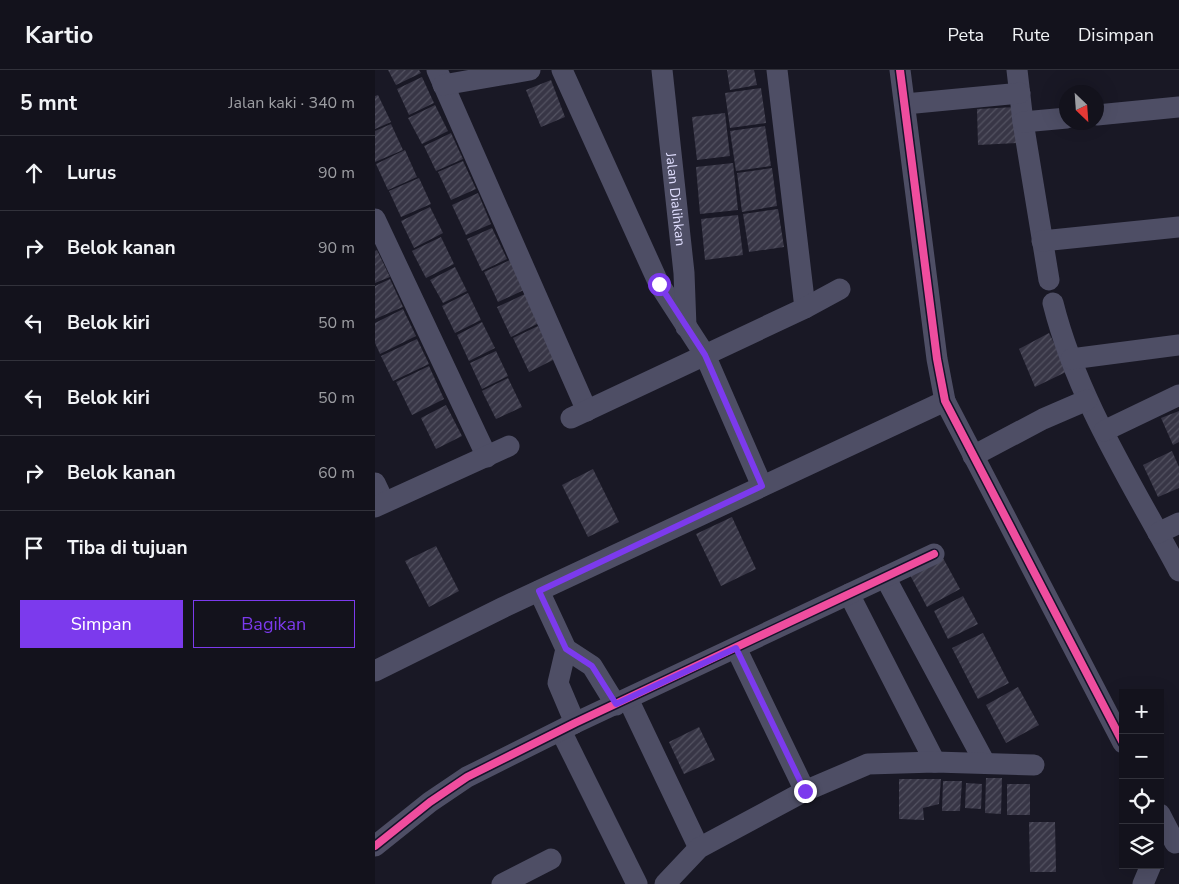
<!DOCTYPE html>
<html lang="id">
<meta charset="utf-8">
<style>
body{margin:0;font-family:"Nunito Sans",sans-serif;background:#202029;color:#f1f3f6}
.controls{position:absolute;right:15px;bottom:15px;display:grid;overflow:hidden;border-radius:0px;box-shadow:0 5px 20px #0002}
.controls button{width:45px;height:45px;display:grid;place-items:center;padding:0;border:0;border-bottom:1px solid #32323b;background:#13121c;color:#f1f3f6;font:25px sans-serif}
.compass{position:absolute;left:684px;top:15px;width:45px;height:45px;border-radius:50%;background:#13121c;box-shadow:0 5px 20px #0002;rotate:155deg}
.stop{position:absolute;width:15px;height:15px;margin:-11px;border:4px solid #7c3aed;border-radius:50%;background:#fff}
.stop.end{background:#7c3aed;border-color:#fff;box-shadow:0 1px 5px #0008}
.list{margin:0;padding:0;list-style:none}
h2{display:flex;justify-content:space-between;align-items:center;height:65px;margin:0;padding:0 20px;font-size:21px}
h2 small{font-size:16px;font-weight:400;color:#9d9ea3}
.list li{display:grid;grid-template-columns:32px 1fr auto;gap:15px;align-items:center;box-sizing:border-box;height:75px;padding:0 20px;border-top:1px solid #32323b}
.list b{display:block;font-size:19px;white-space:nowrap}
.list em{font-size:16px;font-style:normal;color:#9d9ea3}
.actions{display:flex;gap:10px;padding:15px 20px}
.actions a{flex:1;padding:11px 0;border:1px solid #7c3aed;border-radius:0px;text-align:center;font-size:18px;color:#7c3aed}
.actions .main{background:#7c3aed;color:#fff}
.icon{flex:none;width:28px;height:28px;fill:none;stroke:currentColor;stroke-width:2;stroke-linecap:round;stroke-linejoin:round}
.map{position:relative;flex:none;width:804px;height:814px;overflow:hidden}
header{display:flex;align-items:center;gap:30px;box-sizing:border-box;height:70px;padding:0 25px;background:#13121c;border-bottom:1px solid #32323b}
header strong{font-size:24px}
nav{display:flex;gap:28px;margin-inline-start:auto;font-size:18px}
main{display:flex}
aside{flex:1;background:#13121c}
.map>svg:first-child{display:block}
.building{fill:url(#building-hatch)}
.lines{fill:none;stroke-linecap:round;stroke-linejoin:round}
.street{stroke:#4e4e65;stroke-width:21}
.cycleway-casing{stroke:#15132a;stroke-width:11}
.cycleway{stroke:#ef4d9e;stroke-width:8}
.route{stroke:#7c3aed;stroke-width:6}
.labels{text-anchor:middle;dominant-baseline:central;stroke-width:4;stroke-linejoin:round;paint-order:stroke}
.street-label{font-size:14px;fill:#dfddfd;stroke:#15132a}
</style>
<header>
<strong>Kartio</strong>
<nav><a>Peta</a><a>Rute</a><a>Disimpan</a></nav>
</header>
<main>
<aside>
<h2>5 mnt<small>Jalan kaki · 340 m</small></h2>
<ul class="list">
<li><svg class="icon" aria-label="ahead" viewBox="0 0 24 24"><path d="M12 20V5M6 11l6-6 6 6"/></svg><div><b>Lurus</b></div><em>90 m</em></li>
<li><svg class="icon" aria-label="right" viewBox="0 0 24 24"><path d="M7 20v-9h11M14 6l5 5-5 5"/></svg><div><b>Belok kanan</b></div><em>90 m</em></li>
<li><svg class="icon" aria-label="left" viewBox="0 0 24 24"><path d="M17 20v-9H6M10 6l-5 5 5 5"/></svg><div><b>Belok kiri</b></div><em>50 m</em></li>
<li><svg class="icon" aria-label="left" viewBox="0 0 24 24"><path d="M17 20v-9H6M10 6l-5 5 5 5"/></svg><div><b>Belok kiri</b></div><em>50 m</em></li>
<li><svg class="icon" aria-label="right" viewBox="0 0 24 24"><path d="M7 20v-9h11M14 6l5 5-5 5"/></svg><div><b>Belok kanan</b></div><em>60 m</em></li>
<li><svg class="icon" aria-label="arrive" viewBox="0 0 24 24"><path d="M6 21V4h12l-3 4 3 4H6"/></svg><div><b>Tiba di tujuan</b></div></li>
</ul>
<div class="actions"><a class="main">Simpan</a><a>Bagikan</a></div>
</aside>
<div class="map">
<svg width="804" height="814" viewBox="0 0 804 814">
<defs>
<pattern id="building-hatch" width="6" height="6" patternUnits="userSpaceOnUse" patternTransform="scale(1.25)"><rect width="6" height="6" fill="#383646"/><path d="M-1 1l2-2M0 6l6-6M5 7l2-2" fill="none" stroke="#545362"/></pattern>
</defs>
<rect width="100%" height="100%" fill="#191825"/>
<path class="building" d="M 13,0 L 44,0 L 46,3 L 21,15 Z
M 352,0 L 379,0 L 382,15 L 355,20 Z
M 47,7 L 59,33 L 34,45 L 22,19 Z
M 176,10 L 190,47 L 166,57 L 151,20 Z
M 386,18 L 391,53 L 355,58 L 350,23 Z
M 3,25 L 16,52 L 0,59 L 0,26 Z
M 60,35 L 73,61 L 47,74 L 33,48 Z
M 641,37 L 642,73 L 603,75 L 602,39 Z
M 350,43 L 355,86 L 322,90 L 317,47 Z
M 16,54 L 28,80 L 0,92 L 0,61 Z
M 390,56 L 396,96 L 361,101 L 355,61 Z
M 76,63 L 88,89 L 61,101 L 49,76 Z
M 30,80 L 42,107 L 13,120 L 1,94 Z
M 88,91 L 101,119 L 76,130 L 63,102 Z
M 358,93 L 363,140 L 325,144 L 321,97 Z
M 397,98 L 402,136 L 367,142 L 362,103 Z
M 44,108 L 56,134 L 26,147 L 14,121 Z
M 103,123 L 116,154 L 91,165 L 77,135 Z
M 55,137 L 68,163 L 39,178 L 26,151 Z
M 403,139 L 409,177 L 374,182 L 368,144 Z
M 363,145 L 368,185 L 330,190 L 326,149 Z
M 117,158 L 132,189 L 107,201 L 92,169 Z
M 66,167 L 79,194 L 51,208 L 37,181 Z
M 2,180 L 15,207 L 0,213 L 0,181 Z
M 135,190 L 149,220 L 123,232 L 109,202 Z
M 80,197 L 92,221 L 68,233 L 55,210 Z
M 15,209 L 28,237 L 0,249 L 0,216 Z
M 93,223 L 106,250 L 80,263 L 67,236 Z
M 150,224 L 164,253 L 136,267 L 122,237 Z
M 28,239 L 41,266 L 5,284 L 0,273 L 0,253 Z
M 107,252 L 120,278 L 94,291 L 82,265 Z
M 163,256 L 180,289 L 154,302 L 138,268 Z
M 674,263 L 693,301 L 660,317 L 644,279 Z
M 42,269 L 54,294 L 18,311 L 6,286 Z
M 121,281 L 133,306 L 107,319 L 95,293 Z
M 54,296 L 69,329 L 37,345 L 21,312 Z
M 133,308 L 147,337 L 121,349 L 107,321 Z
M 71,335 L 87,366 L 61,379 L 46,348 Z
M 804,341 L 804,372 L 798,375 L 786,348 Z
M 797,381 L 804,397 L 804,418 L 783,427 L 768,395 Z
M 218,399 L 244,452 L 213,467 L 187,415 Z
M 357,447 L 381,499 L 346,516 L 321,464 Z
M 61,476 L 84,521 L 54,537 L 30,491 Z
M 568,488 L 585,519 L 552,537 L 535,505 Z
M 588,526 L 603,554 L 573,569 L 559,541 Z
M 608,563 L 634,613 L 603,629 L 577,578 Z
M 643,617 L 664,655 L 631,673 L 611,635 Z
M 324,657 L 340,690 L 309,704 L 294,672 Z
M 611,708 L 627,708 L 626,744 L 610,743 Z
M 524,709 L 566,709 L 564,734 L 548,738 L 549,750 L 524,749 Z
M 568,711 L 587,711 L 585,741 L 567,741 Z
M 591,713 L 607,714 L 606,739 L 590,738 Z
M 632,714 L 655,714 L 655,745 L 632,745 Z
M 654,752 L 680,752 L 681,802 L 655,802 Z"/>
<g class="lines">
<g class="street">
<path d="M 62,0 L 212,341"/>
<path d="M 187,0 L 284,214 L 330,285 L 387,416"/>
<path id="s1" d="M 287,0 L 309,203 L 311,257"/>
<path d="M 402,0 L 430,238"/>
<path d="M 525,0 L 562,289 L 570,331 L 748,673"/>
<path d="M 642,0 L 648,52 L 674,210"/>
<path d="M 68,15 L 155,0"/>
<path d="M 530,34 L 645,23"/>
<path d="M 722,45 L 804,37"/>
<path d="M 648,52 L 692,48"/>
<path d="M 0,149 L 112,387"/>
<path d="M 667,171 L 804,157"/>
<path d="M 678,233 C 702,329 758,415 804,501"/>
<path d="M 696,289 L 804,275"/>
<path d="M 196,348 L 430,238 L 465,219"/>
<path d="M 729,361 L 804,325"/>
<path d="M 598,386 L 668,349 L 712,330"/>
<path d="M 0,413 L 9,432"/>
<path d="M 0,437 L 134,376"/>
<path d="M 783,463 L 804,453"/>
<path d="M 510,507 L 610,693"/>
<path d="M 164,521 L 191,579 L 217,596 L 241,635"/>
<path d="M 474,524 L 560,692"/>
<path d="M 361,578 L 430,721"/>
<path d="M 191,579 L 183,613 L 200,653"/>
<path d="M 0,601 L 129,537 L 570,331"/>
<path d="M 253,629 L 324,778"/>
<path d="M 186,661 L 262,814"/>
<path d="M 785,744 L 800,773"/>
<path d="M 0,776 L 55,732 L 92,707 L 200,653 L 559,484"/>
<path d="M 127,814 L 176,789"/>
<path d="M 290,814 L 324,778 L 430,721 L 493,694 L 560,692 L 659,695"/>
<path d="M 768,814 L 776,795"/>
</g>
<defs>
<path id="cycleway" d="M 525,0 L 562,289 L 570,331 L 748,673
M 0,776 L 55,732 L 92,707 L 200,653 L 559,484"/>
</defs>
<use href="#cycleway" class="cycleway-casing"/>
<use href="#cycleway" class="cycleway"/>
</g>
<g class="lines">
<path class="route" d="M 284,214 L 330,285 L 387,416 L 164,521 L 191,579 L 217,596 L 241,634 L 361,578 L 430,721"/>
</g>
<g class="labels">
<g class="street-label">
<text stroke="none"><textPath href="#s1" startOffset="130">Jalan Dialihkan</textPath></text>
</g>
</g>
</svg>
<div class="controls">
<button>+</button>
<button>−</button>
<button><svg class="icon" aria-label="locate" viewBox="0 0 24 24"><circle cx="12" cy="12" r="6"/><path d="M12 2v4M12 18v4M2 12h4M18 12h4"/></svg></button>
<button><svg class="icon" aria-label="layers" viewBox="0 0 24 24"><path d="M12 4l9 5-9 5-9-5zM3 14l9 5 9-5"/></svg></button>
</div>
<svg class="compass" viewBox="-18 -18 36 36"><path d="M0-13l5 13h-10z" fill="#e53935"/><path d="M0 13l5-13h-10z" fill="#9d9ea3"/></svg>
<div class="stop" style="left:284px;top:214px"></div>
<div class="stop end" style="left:430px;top:721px"></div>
</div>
</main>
